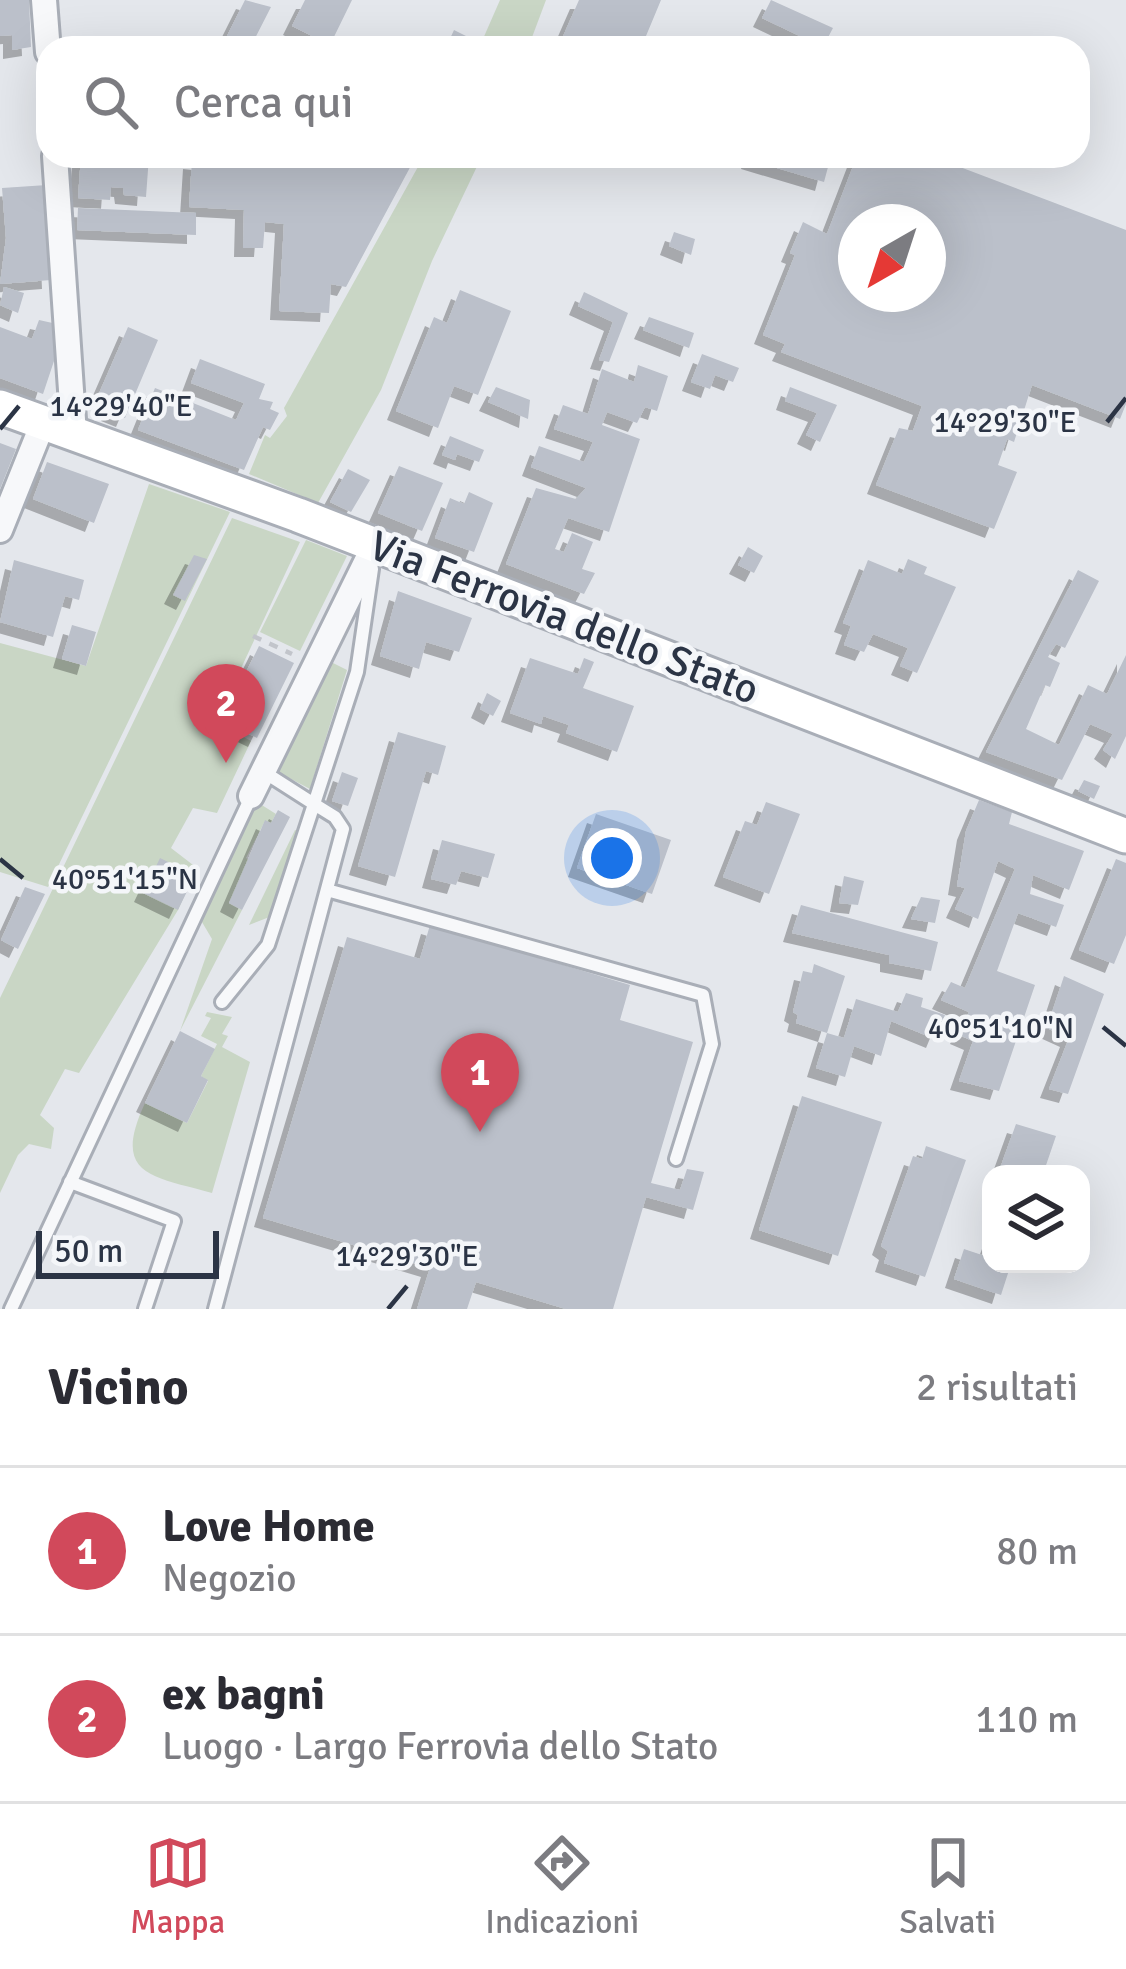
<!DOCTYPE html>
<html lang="it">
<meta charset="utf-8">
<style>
body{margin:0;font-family:Signika,sans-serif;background:#f2f2f3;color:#2b2b33}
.controls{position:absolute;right:36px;bottom:36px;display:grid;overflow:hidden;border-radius:24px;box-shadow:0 12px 48px #0002}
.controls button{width:108px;height:108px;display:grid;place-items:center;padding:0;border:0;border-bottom:3px solid #e1e1e2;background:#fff;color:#2b2b33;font:60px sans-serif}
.compass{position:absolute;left:838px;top:204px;width:108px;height:108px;border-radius:50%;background:#fff;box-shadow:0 12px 48px #0002;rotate:219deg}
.scale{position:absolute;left:36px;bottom:30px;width:183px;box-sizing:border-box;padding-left:12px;border:6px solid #2b3445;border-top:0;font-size:33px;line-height:42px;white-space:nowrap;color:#2b3445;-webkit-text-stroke:9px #f4f6f9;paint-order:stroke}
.you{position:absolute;left:612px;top:858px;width:42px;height:42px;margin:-30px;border:9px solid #fff;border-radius:50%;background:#1a73e8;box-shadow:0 0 0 18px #1a73e833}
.badge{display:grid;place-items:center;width:78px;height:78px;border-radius:50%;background:#d1495b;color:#fff;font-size:39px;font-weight:700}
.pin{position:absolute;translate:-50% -99px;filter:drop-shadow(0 3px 6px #0008)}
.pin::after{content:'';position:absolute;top:63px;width:42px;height:36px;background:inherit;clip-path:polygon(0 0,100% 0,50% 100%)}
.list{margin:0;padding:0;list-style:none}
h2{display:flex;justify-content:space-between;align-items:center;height:156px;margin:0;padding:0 48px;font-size:51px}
h2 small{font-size:39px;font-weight:400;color:#7c7c81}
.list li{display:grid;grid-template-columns:78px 1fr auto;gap:36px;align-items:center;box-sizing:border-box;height:168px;padding:0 48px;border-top:3px solid #e1e1e2}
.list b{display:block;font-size:45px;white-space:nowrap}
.list p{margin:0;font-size:39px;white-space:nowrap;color:#7c7c81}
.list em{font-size:39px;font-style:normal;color:#7c7c81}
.icon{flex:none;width:66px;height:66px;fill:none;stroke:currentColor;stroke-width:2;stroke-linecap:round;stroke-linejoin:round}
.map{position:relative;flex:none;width:1126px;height:1309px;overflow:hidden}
.search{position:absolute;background:#fff;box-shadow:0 12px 48px #0002;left:36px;right:36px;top:36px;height:132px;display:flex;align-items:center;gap:30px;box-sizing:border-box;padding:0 42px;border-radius:36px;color:#7c7c81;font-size:45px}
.sheet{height:492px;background:#fff}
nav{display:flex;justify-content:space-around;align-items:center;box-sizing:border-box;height:168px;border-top:3px solid #e1e1e2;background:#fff;font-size:33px;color:#7c7c81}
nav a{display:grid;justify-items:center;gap:6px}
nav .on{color:#d1495b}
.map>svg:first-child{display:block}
.green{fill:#c9d6c5}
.building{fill:#bbc0ca;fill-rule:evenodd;filter:url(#shadow)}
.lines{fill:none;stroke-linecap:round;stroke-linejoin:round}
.lane-casing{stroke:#a9aeb7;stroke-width:18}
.street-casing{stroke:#a9aeb7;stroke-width:30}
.secondary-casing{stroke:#a9aeb7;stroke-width:39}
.path{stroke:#c2c5cb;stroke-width:4.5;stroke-dasharray:9 9;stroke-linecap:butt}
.lane{stroke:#f7f8fa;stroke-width:12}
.street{stroke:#f7f8fa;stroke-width:24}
.secondary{stroke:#fff;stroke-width:33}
.ticks{fill:none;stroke:#2b3445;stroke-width:4.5}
.labels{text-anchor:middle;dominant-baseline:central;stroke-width:9;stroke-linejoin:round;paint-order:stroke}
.street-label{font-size:42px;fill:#2b3445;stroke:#f4f6f9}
.ticks-label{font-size:30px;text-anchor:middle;fill:#2b3445;stroke:#f4f6f9;stroke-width:9;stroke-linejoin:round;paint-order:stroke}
</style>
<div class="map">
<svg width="1126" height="1309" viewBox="0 0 1126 1309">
<defs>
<filter id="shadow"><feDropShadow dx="-9" dy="9" stdDeviation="0" flood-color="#0004"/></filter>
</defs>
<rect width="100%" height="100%" fill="#e4e7ec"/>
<path class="green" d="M 500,0 L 546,0 L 528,48 L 479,48 Z
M 424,156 L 482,156 L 432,261 L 381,390 L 318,503 L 249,474 L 265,435 L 270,438 L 287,416 L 284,408 Z
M 149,484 L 230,512 L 48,887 L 0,872 L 0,643 L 86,666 Z
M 232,518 L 300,542 L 216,722 L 251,741 L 217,813 L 193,808 L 171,848 L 197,868 L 178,910 L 79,1073 L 65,1069 L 40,1115 L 54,1128 L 51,1149 L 29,1144 L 18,1155 L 0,1193 L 0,998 Z
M 306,540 L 347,556 L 300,651 L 260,632 Z
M 327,660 L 347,670 L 310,789 L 276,771 Z
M 257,802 L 276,814 L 271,823 L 265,821 L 246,858 L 251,861 L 229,903 L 242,910 L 180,1031 L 212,939 L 199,917 Z
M 295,830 L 301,832 L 272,916 L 249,925 Z
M 207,1012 L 232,1017 L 222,1034 L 228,1036 L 222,1047 L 250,1062 L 212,1193 C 152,1176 111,1176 145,1103 L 187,1123 L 208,1081 L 201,1076 L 217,1044 L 201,1036 L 211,1018 L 205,1016 Z"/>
<path class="building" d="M 0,0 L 29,0 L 31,47 L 12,50 L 12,35 L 0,36 Z
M 245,0 L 271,7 L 250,48 L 221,48 Z
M 305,0 L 352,0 L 330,45 L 292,26 Z
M 579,0 L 661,0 L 641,48 L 558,48 Z
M 771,0 L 833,28 L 823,47 L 762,18 Z
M 454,30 L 474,40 L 471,48 L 448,43 Z
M 81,156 L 149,156 L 146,197 L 124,195 L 123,188 L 111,187 L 110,200 L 78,198 Z
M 311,156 L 393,156 L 414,160 L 346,287 L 331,284 L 329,313 L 279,311 L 284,224 L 265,222 L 263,248 L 243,248 L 244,210 L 189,207 L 192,160 L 246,166 L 246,159 L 311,163 Z
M 751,156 L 831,156 L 824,182 L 750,160 Z
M 857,156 L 931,156 L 1126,230 L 1126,404 L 1120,419 L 1032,385 L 1014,442 L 1007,439 L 998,465 L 1017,472 L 994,529 L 876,485 L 899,428 L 913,431 L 922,406 L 781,352 L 785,344 L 763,335 L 795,255 L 790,253 L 803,222 L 827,234 ZM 856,222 L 928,222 L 928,294 L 856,294 Z
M 47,185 L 51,280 L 0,284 L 6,238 L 2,188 Z
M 78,208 L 196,213 L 196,235 L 77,230 Z
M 674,232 L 695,239 L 691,255 L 669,246 Z
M 4,287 L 24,293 L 18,313 L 0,305 Z
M 460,290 L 511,311 L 478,395 L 454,386 L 438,428 L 396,411 L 434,317 L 447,323 Z
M 584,292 L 628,313 L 609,362 L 599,360 L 613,322 L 578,306 Z
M 649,317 L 694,333 L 689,348 L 643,330 Z
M 39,320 L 57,324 L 58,349 L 43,394 L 0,378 L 0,327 L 32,339 Z
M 128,327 L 158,340 L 125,418 L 110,412 L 113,405 L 97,398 Z
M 702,354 L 739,368 L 733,382 L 715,375 L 710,389 L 691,382 Z
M 200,359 L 265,384 L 259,399 L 273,402 L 270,409 L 279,413 L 270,430 L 263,427 L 244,470 L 138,430 L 155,388 L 236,420 L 244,403 L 191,383 Z
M 638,365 L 668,376 L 657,411 L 645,407 L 637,423 L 607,412 L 602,425 L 640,439 L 609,532 L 568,518 L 555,549 L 564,552 L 572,533 L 593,542 L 582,569 L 595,573 L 584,594 L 506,564 L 536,488 L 576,499 L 586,488 L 531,467 L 539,446 L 584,462 L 593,442 L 554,429 L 563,405 L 588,414 L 602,369 L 634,382 Z
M 496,387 L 530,400 L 528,419 L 488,402 Z
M 790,387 L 837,405 L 820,442 L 806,435 L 817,413 L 785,401 Z
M 450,436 L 484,450 L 479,462 L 457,454 L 455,460 L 442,455 Z
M 0,443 L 16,449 L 0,489 Z
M 47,462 L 109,484 L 94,523 L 33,499 Z
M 399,466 L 443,483 L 422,531 L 378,513 Z
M 348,469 L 370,480 L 351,512 L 330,502 Z
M 469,492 L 493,503 L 474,552 L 435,538 L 450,498 L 464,504 Z
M 748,547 L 763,556 L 754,573 L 738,565 Z
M 194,555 L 207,559 L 185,601 L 173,595 Z
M 908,559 L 927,567 L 924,574 L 956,587 L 917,673 L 900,666 L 908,648 L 873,634 L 864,652 L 844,645 L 851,626 L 843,623 L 868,560 L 902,574 Z
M 14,560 L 84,580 L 79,600 L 65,596 L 53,637 L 0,622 Z
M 1078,570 L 1099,581 L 1065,648 L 1056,644 L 1048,657 L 1060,663 L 1050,687 L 1045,685 L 1026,729 L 1059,745 L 1088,685 L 1107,694 L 1126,655 L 1126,736 L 1115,759 L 1103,750 L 1113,734 L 1090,724 L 1062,780 L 986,752 Z
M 398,591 L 472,618 L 459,652 L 426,642 L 419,669 L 380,656 Z
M 72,625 L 96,632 L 86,666 L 62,659 Z
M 259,646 L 294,663 L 257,738 L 222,721 Z
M 530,658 L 578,674 L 584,658 L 594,662 L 583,688 L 634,706 L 617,752 L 566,733 L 569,725 L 543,716 L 541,724 L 510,713 Z
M 487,693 L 501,701 L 493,716 L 480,709 Z
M 398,732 L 446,746 L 438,775 L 426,771 L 395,877 L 358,866 Z
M 342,772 L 358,778 L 348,806 L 332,801 Z
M 1084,780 L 1100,786 L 1094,799 L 1078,791 Z
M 979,800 L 1012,812 L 1009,824 L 1084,851 L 1069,890 L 1033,875 L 1030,894 L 1064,905 L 1056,927 L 1018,913 L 997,971 L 1035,985 L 999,1091 L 959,1081 L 973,1041 L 959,1035 L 969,1012 L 941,1000 L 951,982 L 965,988 L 1015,869 L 998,861 L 978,919 L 955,909 L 965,888 L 957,886 L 966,831 Z
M 766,802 L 800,814 L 769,894 L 723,877 L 745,821 L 757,825 Z
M 278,810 L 290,817 L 242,910 L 229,903 L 265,820 L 271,823 Z
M 596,814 L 671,840 L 652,894 L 577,868 Z
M 442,840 L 495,854 L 488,878 L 461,871 L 456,885 L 431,879 Z
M 160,858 L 195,875 L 178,910 L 143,893 Z
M 1116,859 L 1126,863 L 1126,935 L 1114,964 L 1079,950 Z
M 844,876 L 864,881 L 858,905 L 839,903 Z
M 25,887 L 45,894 L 18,949 L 1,940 Z
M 921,897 L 940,900 L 935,923 L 911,919 Z
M 801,905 L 938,942 L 931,971 L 889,963 L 889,955 L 792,933 Z
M 430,925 L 630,985 L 620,1020 L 693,1042 L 651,1183 L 680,1190 L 687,1169 L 704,1172 L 693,1210 L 646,1197 L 613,1309 L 566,1309 L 476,1282 L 467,1309 L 417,1309 L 430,1268 L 263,1218 L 347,937 L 420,959 Z
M 814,964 L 845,976 L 827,1033 L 796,1023 L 798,1015 L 793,1012 L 803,971 L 812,973 Z
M 1064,976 L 1104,994 L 1068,1094 L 1049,1089 L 1069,1038 L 1047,1028 Z
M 906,993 L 923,998 L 921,1007 L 945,1015 L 935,1039 L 891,1021 L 881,1056 L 854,1046 L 845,1077 L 816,1068 L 827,1033 L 844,1038 L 856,999 L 898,1012 Z
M 180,1031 L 215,1049 L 201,1076 L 208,1080 L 187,1123 L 145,1103 Z
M 802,1096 L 882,1122 L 838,1256 L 759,1230 Z
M 1016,1124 L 1056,1136 L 1043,1174 L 998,1174 Z
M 926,1146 L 966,1160 L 925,1277 L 884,1263 L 888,1251 L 881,1246 L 913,1156 L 922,1159 Z
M 991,1240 L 991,1264 L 1011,1264 L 1001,1295 L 954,1279 L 964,1249 L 985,1256 Z"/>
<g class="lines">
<defs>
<path id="lane" d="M 327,890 L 703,995 L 712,1044 L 676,1159
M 222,1002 L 268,945 L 314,804 L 264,772
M 70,1182 L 174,1221 L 145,1309
M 11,1309 L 251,797
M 215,1309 L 343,829 L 335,817 L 314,804 L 357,672 L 372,569"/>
<path id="street" d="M 44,0 L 48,52
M 55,156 L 74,434
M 0,530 L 43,423
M 251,796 L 375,544"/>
<path id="secondary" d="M 0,407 L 298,515 L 1126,836"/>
</defs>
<use href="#lane" class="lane-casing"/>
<use href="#street" class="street-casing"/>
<use href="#secondary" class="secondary-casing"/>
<path class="path" d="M 253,636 L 292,654"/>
<use href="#lane" class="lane"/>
<use href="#street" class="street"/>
<use href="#secondary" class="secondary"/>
</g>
<path class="ticks" d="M 1107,422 L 1126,398M 0,429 L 19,406M 0,859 L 23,878M 1103,1027 L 1126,1046M 388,1309 L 407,1286"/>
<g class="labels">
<g class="street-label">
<text transform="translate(564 618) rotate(21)">Via Ferrovia dello Stato</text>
</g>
</g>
<g class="ticks-label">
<text x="121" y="416">14°29'40"E</text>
<text x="1005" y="432">14°29'30"E</text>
<text x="125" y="889">40°51'15"N</text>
<text x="1001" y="1038">40°51'10"N</text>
<text x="407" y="1266">14°29'30"E</text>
</g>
</svg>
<div class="controls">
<button><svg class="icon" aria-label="layers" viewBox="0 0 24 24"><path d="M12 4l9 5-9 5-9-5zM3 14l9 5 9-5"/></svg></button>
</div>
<svg class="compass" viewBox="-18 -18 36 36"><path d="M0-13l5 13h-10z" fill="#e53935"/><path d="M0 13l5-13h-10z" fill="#7c7c81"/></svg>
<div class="scale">50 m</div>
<div class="you"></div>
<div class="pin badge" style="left:480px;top:1132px">1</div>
<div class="pin badge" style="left:226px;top:763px">2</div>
<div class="search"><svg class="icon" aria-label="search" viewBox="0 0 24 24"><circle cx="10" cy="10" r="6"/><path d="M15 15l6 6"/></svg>Cerca qui</div>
</div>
<section class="sheet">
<h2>Vicino<small>2 risultati</small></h2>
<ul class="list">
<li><span class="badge">1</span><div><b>Love Home</b><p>Negozio</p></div><em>80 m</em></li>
<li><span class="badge">2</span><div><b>ex bagni</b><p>Luogo · Largo Ferrovia dello Stato</p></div><em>110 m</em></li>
</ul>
</section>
<nav>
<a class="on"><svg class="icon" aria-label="map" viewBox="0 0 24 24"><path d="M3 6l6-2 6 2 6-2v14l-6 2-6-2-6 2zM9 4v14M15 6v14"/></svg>Mappa</a>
<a><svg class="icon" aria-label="directions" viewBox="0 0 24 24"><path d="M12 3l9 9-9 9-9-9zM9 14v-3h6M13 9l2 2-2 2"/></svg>Indicazioni</a>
<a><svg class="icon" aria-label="saved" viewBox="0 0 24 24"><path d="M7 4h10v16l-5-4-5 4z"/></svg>Salvati</a>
</nav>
